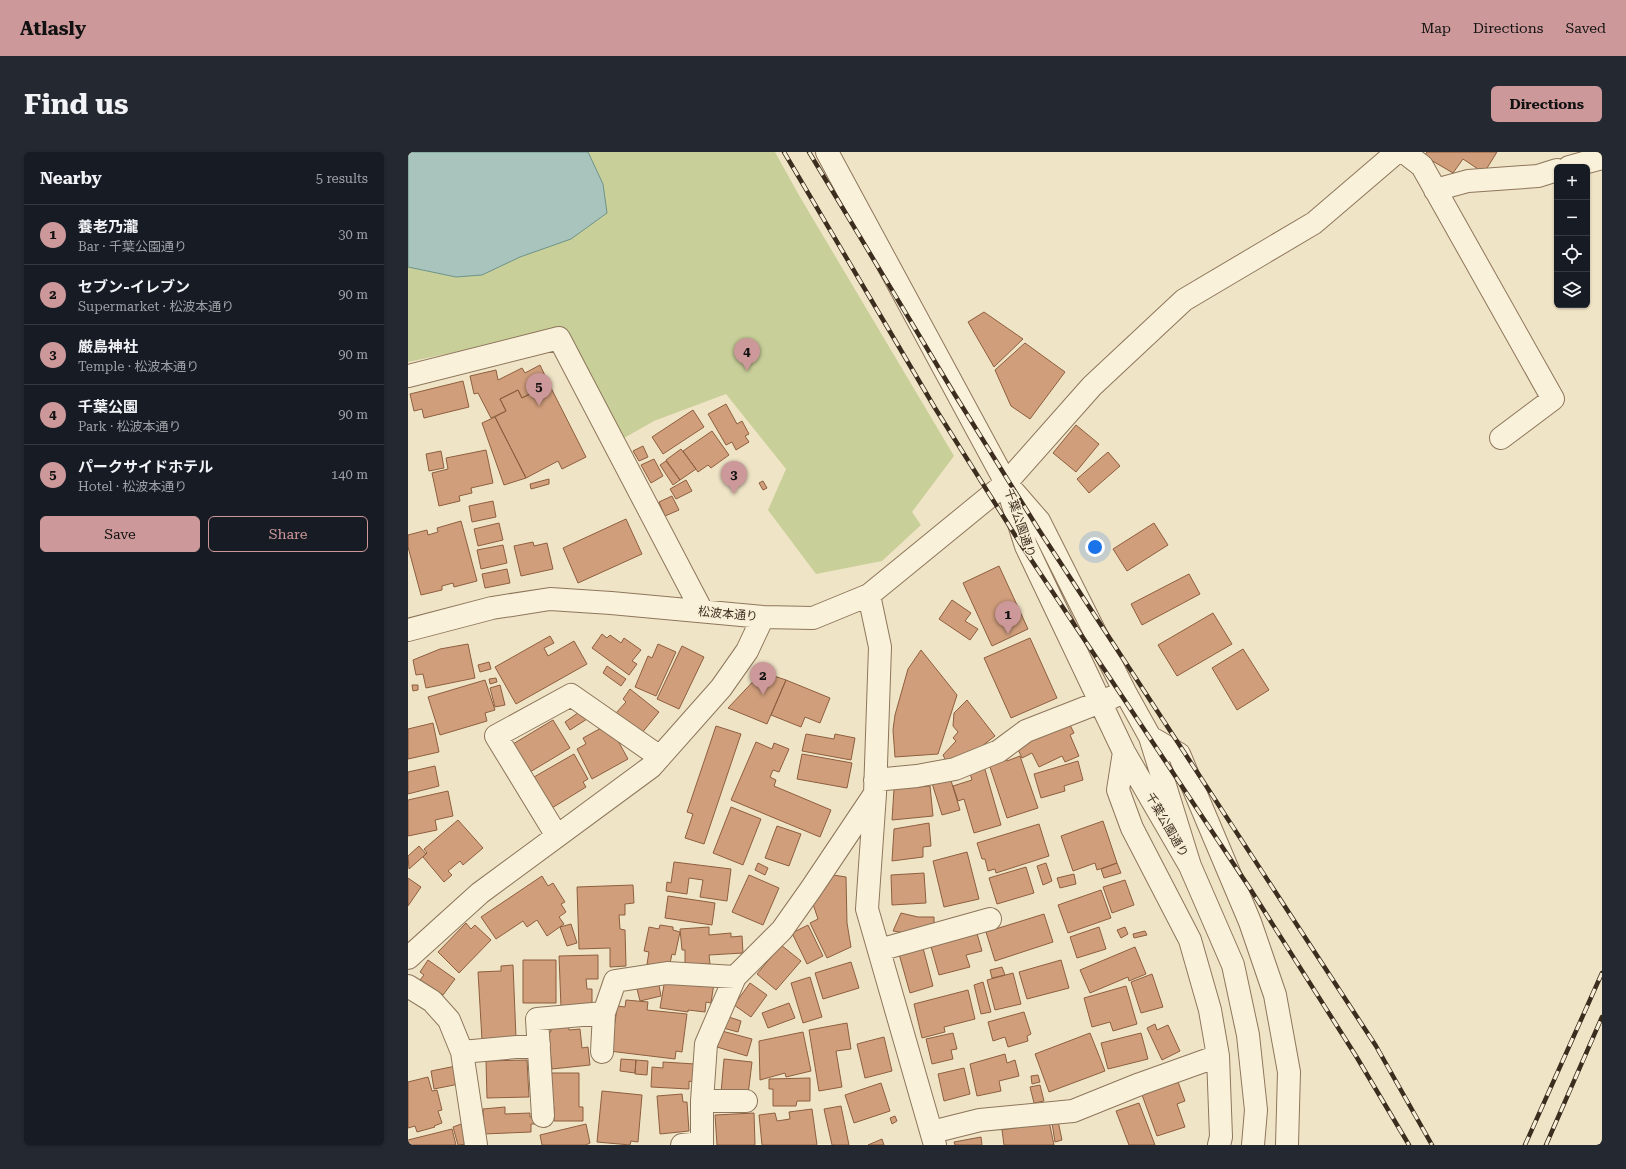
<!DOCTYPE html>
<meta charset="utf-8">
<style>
body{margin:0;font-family:"Roboto Serif","Noto Sans JP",serif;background:#242831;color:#f1f3f6}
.controls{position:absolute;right:12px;top:12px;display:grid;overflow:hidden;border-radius:6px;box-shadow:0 1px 3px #0004}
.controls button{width:36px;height:36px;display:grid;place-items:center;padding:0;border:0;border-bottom:1px solid #363941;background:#171b24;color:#f1f3f6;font:20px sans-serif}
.you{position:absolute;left:687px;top:395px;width:14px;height:14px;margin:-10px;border:3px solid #fff;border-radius:50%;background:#1a73e8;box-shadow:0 0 0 6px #1a73e833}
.badge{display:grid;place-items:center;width:26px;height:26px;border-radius:50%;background:#cc9899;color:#111;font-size:13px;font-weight:700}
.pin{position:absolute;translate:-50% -33px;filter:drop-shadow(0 1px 2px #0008)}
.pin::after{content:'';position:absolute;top:21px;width:14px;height:12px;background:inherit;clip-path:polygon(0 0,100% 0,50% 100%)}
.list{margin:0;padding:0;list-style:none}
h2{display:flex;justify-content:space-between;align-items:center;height:52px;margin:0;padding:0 16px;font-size:17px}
h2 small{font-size:13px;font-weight:400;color:#9ea1a6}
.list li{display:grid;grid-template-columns:26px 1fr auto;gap:12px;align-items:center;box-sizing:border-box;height:60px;padding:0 16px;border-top:1px solid #363941}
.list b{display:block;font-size:15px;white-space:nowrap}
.list p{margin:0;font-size:13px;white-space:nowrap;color:#9ea1a6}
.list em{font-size:13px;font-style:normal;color:#9ea1a6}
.actions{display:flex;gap:8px;padding:12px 16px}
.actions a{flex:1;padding:9px 0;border:1px solid #cc9899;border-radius:6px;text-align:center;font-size:14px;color:#cc9899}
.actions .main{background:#cc9899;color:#111}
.icon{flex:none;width:22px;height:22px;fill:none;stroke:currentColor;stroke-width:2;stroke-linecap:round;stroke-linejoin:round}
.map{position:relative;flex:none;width:1194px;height:993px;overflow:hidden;border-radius:6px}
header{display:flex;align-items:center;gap:24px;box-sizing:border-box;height:56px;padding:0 20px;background:#cc9899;color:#111}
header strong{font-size:19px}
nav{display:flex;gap:22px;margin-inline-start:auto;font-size:14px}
.intro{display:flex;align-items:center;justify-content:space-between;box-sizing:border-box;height:96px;padding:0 24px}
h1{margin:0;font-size:28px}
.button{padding:10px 18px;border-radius:6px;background:#cc9899;color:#111;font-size:14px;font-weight:700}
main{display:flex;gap:24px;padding:0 24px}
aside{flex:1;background:#171b24;border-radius:6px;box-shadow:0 1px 3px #0004}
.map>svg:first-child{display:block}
.green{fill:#c9cf99}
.water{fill:#a8c4bc;stroke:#6e938a}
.building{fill:#d09e7b;stroke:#8d5f3f}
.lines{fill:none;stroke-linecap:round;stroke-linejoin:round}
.minor-casing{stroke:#8d765b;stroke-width:24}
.minor{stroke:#faf1da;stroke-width:22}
.rail-casing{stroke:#3c2d1f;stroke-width:4.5}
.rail{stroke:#f7eed6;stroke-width:3;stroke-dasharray:9;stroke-linecap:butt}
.labels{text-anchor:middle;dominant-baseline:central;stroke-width:3;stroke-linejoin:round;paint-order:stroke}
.street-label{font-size:12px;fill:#3c2d1f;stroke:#f7eed6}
</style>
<header>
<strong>Atlasly</strong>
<nav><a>Map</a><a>Directions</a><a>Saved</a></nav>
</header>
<div class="intro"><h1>Find us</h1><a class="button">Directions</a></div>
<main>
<aside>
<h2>Nearby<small>5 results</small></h2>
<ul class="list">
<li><span class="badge">1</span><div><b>養老乃瀧</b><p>Bar · 千葉公園通り</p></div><em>30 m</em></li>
<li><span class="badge">2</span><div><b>セブン-イレブン</b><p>Supermarket · 松波本通り</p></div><em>90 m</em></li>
<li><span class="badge">3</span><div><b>厳島神社</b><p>Temple · 松波本通り</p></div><em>90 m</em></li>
<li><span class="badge">4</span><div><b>千葉公園</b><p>Park · 松波本通り</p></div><em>90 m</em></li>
<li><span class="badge">5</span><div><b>パークサイドホテル</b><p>Hotel · 松波本通り</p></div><em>140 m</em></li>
</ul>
<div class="actions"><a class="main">Save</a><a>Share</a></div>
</aside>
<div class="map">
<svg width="1194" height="993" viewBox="0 0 1194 993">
<rect width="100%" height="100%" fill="#f0e4c6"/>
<path class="green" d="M 0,0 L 367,0 L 392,45 L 546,304 L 504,360 L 513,373 L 474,409 L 408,422 L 360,358 L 378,317 L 318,242 L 246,269 L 216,286 L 214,281 L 208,283 L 153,178 L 0,210 Z"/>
<path class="water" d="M 0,0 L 180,0 L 195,32 L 199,61 L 163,87 L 112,105 L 74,123 L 48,125 L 0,115 Z"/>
<path class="building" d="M 1019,0 L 1089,0 L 1076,21 L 1055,7 L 1045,21 L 1016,4 Z
M 576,160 L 615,187 L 586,215 L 560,170 Z
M 617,191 L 657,220 L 622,267 L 603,254 L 587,218 Z
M 132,213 L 141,232 L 114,246 L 110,238 L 92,247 L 98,259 L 83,266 L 70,241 L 66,242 L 62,224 L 88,218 L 90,228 L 114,216 L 117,221 Z
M 55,229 L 61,255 L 16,266 L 14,257 L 6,259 L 2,242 Z
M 141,232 L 178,305 L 154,317 L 150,309 L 118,326 L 87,265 L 98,259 L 92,247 L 110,238 L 114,246 Z
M 318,252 L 329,272 L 334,269 L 341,282 L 337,284 L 341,290 L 328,298 L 324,290 L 318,293 L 300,262 Z
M 285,258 L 296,275 L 255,302 L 244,285 Z
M 87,265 L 118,326 L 96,333 L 74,271 Z
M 668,273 L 691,292 L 668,320 L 645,301 Z
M 304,279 L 321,303 L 303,316 L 300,313 L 290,320 L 275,299 Z
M 235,294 L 240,305 L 231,309 L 225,299 Z
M 273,297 L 288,317 L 272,328 L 258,308 Z
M 78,298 L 85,331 L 63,336 L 64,341 L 51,344 L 52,349 L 31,354 L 24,321 L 40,317 L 38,306 Z
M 33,299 L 36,316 L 21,319 L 18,302 Z
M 700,300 L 712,314 L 681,341 L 669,327 Z
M 246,307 L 255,324 L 243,331 L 233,313 Z
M 258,309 L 272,328 L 265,333 L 252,313 Z
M 141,327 L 141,332 L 123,337 L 122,332 Z
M 278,328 L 284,339 L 268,347 L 262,337 Z
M 355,329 L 359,336 L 355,338 L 351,331 Z
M 264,344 L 271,358 L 257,364 L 251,350 Z
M 85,349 L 88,365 L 64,370 L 61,354 Z
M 218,367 L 234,402 L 170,431 L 155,396 Z
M 53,369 L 69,429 L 46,435 L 45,431 L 34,434 L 34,438 L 13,443 L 0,395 L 0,383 L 19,378 L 20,383 L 30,380 L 29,376 Z
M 91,371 L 95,388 L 70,394 L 66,377 Z
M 746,371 L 760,393 L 719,419 L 705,397 Z
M 125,390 L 126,394 L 139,391 L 145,417 L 113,424 L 106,394 Z
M 95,393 L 99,411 L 73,417 L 69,398 Z
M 591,414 L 620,477 L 584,494 L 555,431 Z
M 99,417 L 102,431 L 77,436 L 74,422 Z
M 781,422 L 792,442 L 734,473 L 723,452 Z
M 544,448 L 563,461 L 557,469 L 570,477 L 562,488 L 531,467 Z
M 805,461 L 824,492 L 769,524 L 750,493 Z
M 194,482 L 199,486 L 202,483 L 213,491 L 216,486 L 233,498 L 224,509 L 229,512 L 221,523 L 184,496 Z
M 142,484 L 146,491 L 136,496 L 140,504 L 166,489 L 179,512 L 108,552 L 87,515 Z
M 622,486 L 649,546 L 603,566 L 576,506 Z
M 60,492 L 67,526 L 18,536 L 15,522 L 8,523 L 5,508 L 32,497 Z
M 250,492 L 268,500 L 248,544 L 227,535 L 240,504 L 244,506 Z
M 274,494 L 296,505 L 271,557 L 249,547 Z
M 835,497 L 861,538 L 829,558 L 804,516 Z
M 513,498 L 549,543 L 530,602 L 487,605 L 485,578 L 487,563 L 500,517 Z
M 81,510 L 83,517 L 72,520 L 70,513 Z
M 199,514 L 218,527 L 213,534 L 195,521 Z
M 354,520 L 378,528 L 359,572 L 320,556 Z
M 88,526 L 89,530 L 82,532 L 81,527 Z
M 77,528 L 87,558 L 77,561 L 79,569 L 32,583 L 20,545 Z
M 378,528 L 422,546 L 412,571 L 397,565 L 393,575 L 363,563 Z
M 4,533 L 10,533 L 10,538 L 5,539 Z
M 92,533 L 97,553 L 87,555 L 82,536 Z
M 222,537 L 251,560 L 233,582 L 208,561 L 218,550 L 215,547 Z
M 559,548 L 587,584 L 561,604 L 540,613 L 535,603 L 548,589 L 545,586 L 550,580 L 545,574 L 546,561 Z
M 174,558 L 179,567 L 162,578 L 157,570 Z
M 659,567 L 666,581 L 662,583 L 671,604 L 657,610 L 654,604 L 631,615 L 624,601 L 614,606 L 608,593 Z
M 145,568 L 162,596 L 122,620 L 105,592 Z
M 25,571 L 31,600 L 0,607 L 0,577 Z
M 308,574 L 333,582 L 296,692 L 277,686 L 285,662 L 279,660 Z
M 195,575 L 204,578 L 220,607 L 184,627 L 169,597 L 178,592 L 175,586 Z
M 398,582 L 426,587 L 427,582 L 447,586 L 443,608 L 394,599 Z
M 348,590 L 364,597 L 366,591 L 381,597 L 371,620 L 365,618 L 362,625 L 368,628 L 366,634 L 423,658 L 412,685 L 323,648 Z
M 166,602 L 180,627 L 175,630 L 178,635 L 144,656 L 126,625 Z
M 394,602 L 444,611 L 439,636 L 389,627 Z
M 597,603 L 599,609 L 612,604 L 630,656 L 599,666 L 580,609 Z
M 670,609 L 675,628 L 656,634 L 657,639 L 633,646 L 626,622 Z
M 27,614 L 31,634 L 0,642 L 0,620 Z
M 576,614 L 593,673 L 566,681 L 556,647 L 550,649 L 545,634 L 564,628 L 561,618 Z
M 541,622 L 552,658 L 534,663 L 523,628 Z
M 522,634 L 525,664 L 484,668 L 486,637 Z
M 40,639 L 45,664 L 27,668 L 29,678 L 0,684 L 0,648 Z
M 323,655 L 353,667 L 335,713 L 305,701 Z
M 50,668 L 75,696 L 55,713 L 52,709 L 40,719 L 44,723 L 36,730 L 15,705 L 19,701 L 16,697 Z
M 695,669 L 709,711 L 689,718 L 687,711 L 665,719 L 653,684 Z
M 521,671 L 523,694 L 515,695 L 515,705 L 484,709 L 486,677 Z
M 631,672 L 641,704 L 588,721 L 587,717 L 580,719 L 577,707 L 574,707 L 569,691 Z
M 369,674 L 393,682 L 381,714 L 357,706 Z
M 11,694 L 18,702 L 1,717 L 0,704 Z
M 559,700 L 571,747 L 536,755 L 525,709 Z
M 266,710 L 323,717 L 319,749 L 292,745 L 295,728 L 281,726 L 279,742 L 258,739 L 259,730 L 263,731 Z
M 350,711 L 360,716 L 357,723 L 347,718 Z
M 638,711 L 644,729 L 635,733 L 629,714 Z
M 709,711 L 713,721 L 696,726 L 693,717 Z
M 618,715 L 626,741 L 589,752 L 581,726 Z
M 516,721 L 518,751 L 484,753 L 483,723 Z
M 666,722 L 668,732 L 652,736 L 649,726 Z
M 341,723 L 371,736 L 355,773 L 324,760 Z
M 425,723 L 438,725 L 439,771 L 443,795 L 419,806 L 402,771 L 410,767 L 405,752 Z
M 134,724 L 140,734 L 145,731 L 157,750 L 153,752 L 158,760 L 151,765 L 156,772 L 139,784 L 129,768 L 119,775 L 115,769 L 88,787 L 73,765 Z
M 0,726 L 13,735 L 0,754 Z
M 717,728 L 726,753 L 704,761 L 695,735 Z
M 225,733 L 226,751 L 217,752 L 217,763 L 211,763 L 212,777 L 217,778 L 218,814 L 202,815 L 202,796 L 171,797 L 169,735 Z
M 693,738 L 703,766 L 660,781 L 650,753 Z
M 260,744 L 307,751 L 304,773 L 257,766 Z
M 493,761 L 510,765 L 526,765 L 526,778 L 509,783 L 485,779 Z
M 636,762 L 645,790 L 587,809 L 578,780 Z
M 58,771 L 63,777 L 67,773 L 83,788 L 51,821 L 30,800 Z
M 163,772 L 169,791 L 159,794 L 152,775 Z
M 252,773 L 265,775 L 265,778 L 272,780 L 267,803 L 264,802 L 261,816 L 239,812 L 241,800 L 236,799 L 241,775 L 251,777 Z
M 400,773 L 415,804 L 399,812 L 384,781 Z
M 301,775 L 301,783 L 323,781 L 323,785 L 334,784 L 335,801 L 301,803 L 302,812 L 277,813 L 277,798 L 274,798 L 272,777 Z
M 691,775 L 698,797 L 669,806 L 662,785 Z
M 717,775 L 720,782 L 713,786 L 709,778 Z
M 568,778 L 574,799 L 558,803 L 562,815 L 531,823 L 522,791 Z
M 737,779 L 739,783 L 726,786 L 725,782 Z
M 373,793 L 393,809 L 368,838 L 349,822 Z
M 727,795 L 738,822 L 721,829 L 720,825 L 682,841 L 672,818 Z
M 515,796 L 525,834 L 502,841 L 491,802 Z
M 190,803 L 190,827 L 178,827 L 179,837 L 184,837 L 184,854 L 153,855 L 151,804 Z
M 20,808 L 47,827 L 35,843 L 12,828 L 16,823 L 12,820 Z
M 115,808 L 148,808 L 148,851 L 115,851 Z
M 653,808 L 661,836 L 619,847 L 611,820 Z
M 443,810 L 451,836 L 415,847 L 407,821 Z
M 105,813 L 108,886 L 74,888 L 70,820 L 93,819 L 93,814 Z
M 594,815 L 597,823 L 584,826 L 582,818 Z
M 605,821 L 613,852 L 587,858 L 579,828 Z
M 744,822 L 755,855 L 733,861 L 723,830 Z
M 402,825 L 414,865 L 395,871 L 383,831 Z
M 257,827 L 306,831 L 303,851 L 298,850 L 297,860 L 280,858 L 280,860 L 252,856 Z
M 250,828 L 253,844 L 232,849 L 228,833 Z
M 575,830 L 583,860 L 573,862 L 566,833 Z
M 342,831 L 359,843 L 343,865 L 326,853 Z
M 718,834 L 729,872 L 705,879 L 702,870 L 684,875 L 676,846 Z
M 560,838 L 567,867 L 536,875 L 537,880 L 514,886 L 506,852 Z
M 218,848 L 240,850 L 239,858 L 279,862 L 274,900 L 268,899 L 267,907 L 201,899 L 204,870 L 207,871 L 209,854 L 217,855 Z
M 381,851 L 387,866 L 360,876 L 354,861 Z
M 616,860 L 623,882 L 619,884 L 620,889 L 600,895 L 597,885 L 585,889 L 580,870 Z
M 318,864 L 333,869 L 330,880 L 315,876 Z
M 160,871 L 161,878 L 172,877 L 174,896 L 180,895 L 182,913 L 144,917 L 140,880 L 143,880 L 142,873 Z
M 439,871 L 443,897 L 428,899 L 434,935 L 411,939 L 401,878 Z
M 747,872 L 749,878 L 760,873 L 772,899 L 754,908 L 739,876 Z
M 314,879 L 344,887 L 339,904 L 309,895 Z
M 395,880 L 403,919 L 378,925 L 377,921 L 352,928 L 351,889 Z
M 545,881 L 549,897 L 543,898 L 545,907 L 524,912 L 518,887 Z
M 682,881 L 697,919 L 641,940 L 627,902 Z
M 733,881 L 740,907 L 700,917 L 693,891 Z
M 476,885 L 484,919 L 457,926 L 449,892 Z
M 597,902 L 599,911 L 607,908 L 611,924 L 591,929 L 593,939 L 569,944 L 562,912 Z
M 213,907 L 228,908 L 227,921 L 212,919 Z
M 316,907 L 344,910 L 340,943 L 313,941 Z
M 119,908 L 121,945 L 79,946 L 78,909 Z
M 228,908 L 240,909 L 239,923 L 227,922 Z
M 255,910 L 287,912 L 285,930 L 281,929 L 281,937 L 243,935 L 244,915 L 255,916 Z
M 48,914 L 51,932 L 26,937 L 23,919 Z
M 556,916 L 562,942 L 536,949 L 530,922 Z
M 139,921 L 171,921 L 171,955 L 175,955 L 175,969 L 146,969 L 146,955 L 139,955 Z
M 630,923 L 632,930 L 624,932 L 623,924 Z
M 20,925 L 24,939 L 29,938 L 34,958 L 30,959 L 34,971 L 26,974 L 27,975 L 9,980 L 7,974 L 0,976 L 0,930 Z
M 402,926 L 402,949 L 389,949 L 388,954 L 365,954 L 365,937 L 361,937 L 361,927 Z
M 769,927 L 777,949 L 769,952 L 777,975 L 749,984 L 733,940 Z
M 473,931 L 482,959 L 446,971 L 437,943 Z
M 632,933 L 636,949 L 626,951 L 622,935 Z
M 194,939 L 234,943 L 230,990 L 223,989 L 222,993 L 189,990 Z
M 274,942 L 275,950 L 279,950 L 281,979 L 252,982 L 249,944 Z
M 731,951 L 747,993 L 721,993 L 708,959 Z
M 433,954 L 441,993 L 424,993 L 416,957 Z
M 97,955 L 97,962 L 122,961 L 122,965 L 128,965 L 129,972 L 123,972 L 123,980 L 76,982 L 75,957 Z
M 404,957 L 409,993 L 354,993 L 351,963 L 367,961 L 369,969 L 382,967 L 381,960 Z
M 346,961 L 347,993 L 309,993 L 307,963 Z
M 487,964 L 489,969 L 484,972 L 482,966 Z
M 641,969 L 646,993 L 596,993 L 594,978 Z
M 650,969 L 654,988 L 647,990 L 644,971 Z
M 56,971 L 59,992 L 50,993 L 45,975 Z
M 178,972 L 182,991 L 178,993 L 134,993 L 132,983 Z
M 44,977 L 48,993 L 0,993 L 0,988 Z
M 573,985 L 574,993 L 547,993 L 546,990 Z
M 474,987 L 476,993 L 460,993 Z"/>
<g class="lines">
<defs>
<path id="minor" d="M 419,0 L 598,331 L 618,394 L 716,600 L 782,714
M 996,0 L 1014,14 L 1145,247 L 1093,286
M 1161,15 L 1194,6
M 1027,38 L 1060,29 L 1130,24 L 1149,18
M 0,224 L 151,186 L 294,459
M 604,338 L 631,369 L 717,540 L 742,585 L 782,714 L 825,813 L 840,883 L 848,958 L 845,993
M 461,443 L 472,495 L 467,642 L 459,757 L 527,993
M 0,478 L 84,456 L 142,447 L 203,451 L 355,465 L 405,466 L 461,443 L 598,331 L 684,234 L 776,148 L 906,71 L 989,0
M 742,585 L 771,602 L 842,770 L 867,843 L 881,920 L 879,993
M 716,600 L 710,638 L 724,676 L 782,788 L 802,858 L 810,904 L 813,985 L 811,993
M 467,628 L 509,624 L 547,617 L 591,599 L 618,579 L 705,545
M 149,684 L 88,584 L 163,543 L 252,605
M 471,798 L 582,767
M 0,806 L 72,741 L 243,615 L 313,536 L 339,499 L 355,465
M 0,834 L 24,849 L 41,868 L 54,900 L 68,993
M 54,900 L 131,893
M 194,900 L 196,861 L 207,829 L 259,821 L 327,825
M 294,949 L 338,949
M 135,964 L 129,867 L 196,861
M 524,980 L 572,968 L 665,959 L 732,932 L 810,904
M 274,993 L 294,991
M 294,993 L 294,949 L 298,892 L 327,825 L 374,778 L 403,737 L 466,643"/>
</defs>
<use href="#minor" class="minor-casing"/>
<use href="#minor" class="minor"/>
<defs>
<path id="rail" d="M 376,0 L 527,256 L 612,391 L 841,735 L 948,904 L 1001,993
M 401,0 L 547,243 L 631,378 L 968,894 L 1024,993
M 1117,993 L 1194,821
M 1138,993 L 1194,865"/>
</defs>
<use href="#rail" class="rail-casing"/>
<use href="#rail" class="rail"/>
</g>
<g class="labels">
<g class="street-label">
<text transform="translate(612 371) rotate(71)">千葉公園通り</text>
<text transform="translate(320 462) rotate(5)">松波本通り</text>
<text transform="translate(759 673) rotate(60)">千葉公園通り</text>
</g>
</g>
</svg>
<div class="controls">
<button>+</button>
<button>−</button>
<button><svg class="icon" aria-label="locate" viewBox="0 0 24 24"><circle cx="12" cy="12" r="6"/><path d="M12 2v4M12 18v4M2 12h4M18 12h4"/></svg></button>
<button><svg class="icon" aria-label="layers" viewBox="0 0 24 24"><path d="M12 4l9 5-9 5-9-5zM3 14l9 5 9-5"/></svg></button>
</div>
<div class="you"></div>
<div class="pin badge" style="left:600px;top:482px">1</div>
<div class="pin badge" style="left:355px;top:543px">2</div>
<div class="pin badge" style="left:326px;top:342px">3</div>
<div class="pin badge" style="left:339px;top:219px">4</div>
<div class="pin badge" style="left:131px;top:254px">5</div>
</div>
</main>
